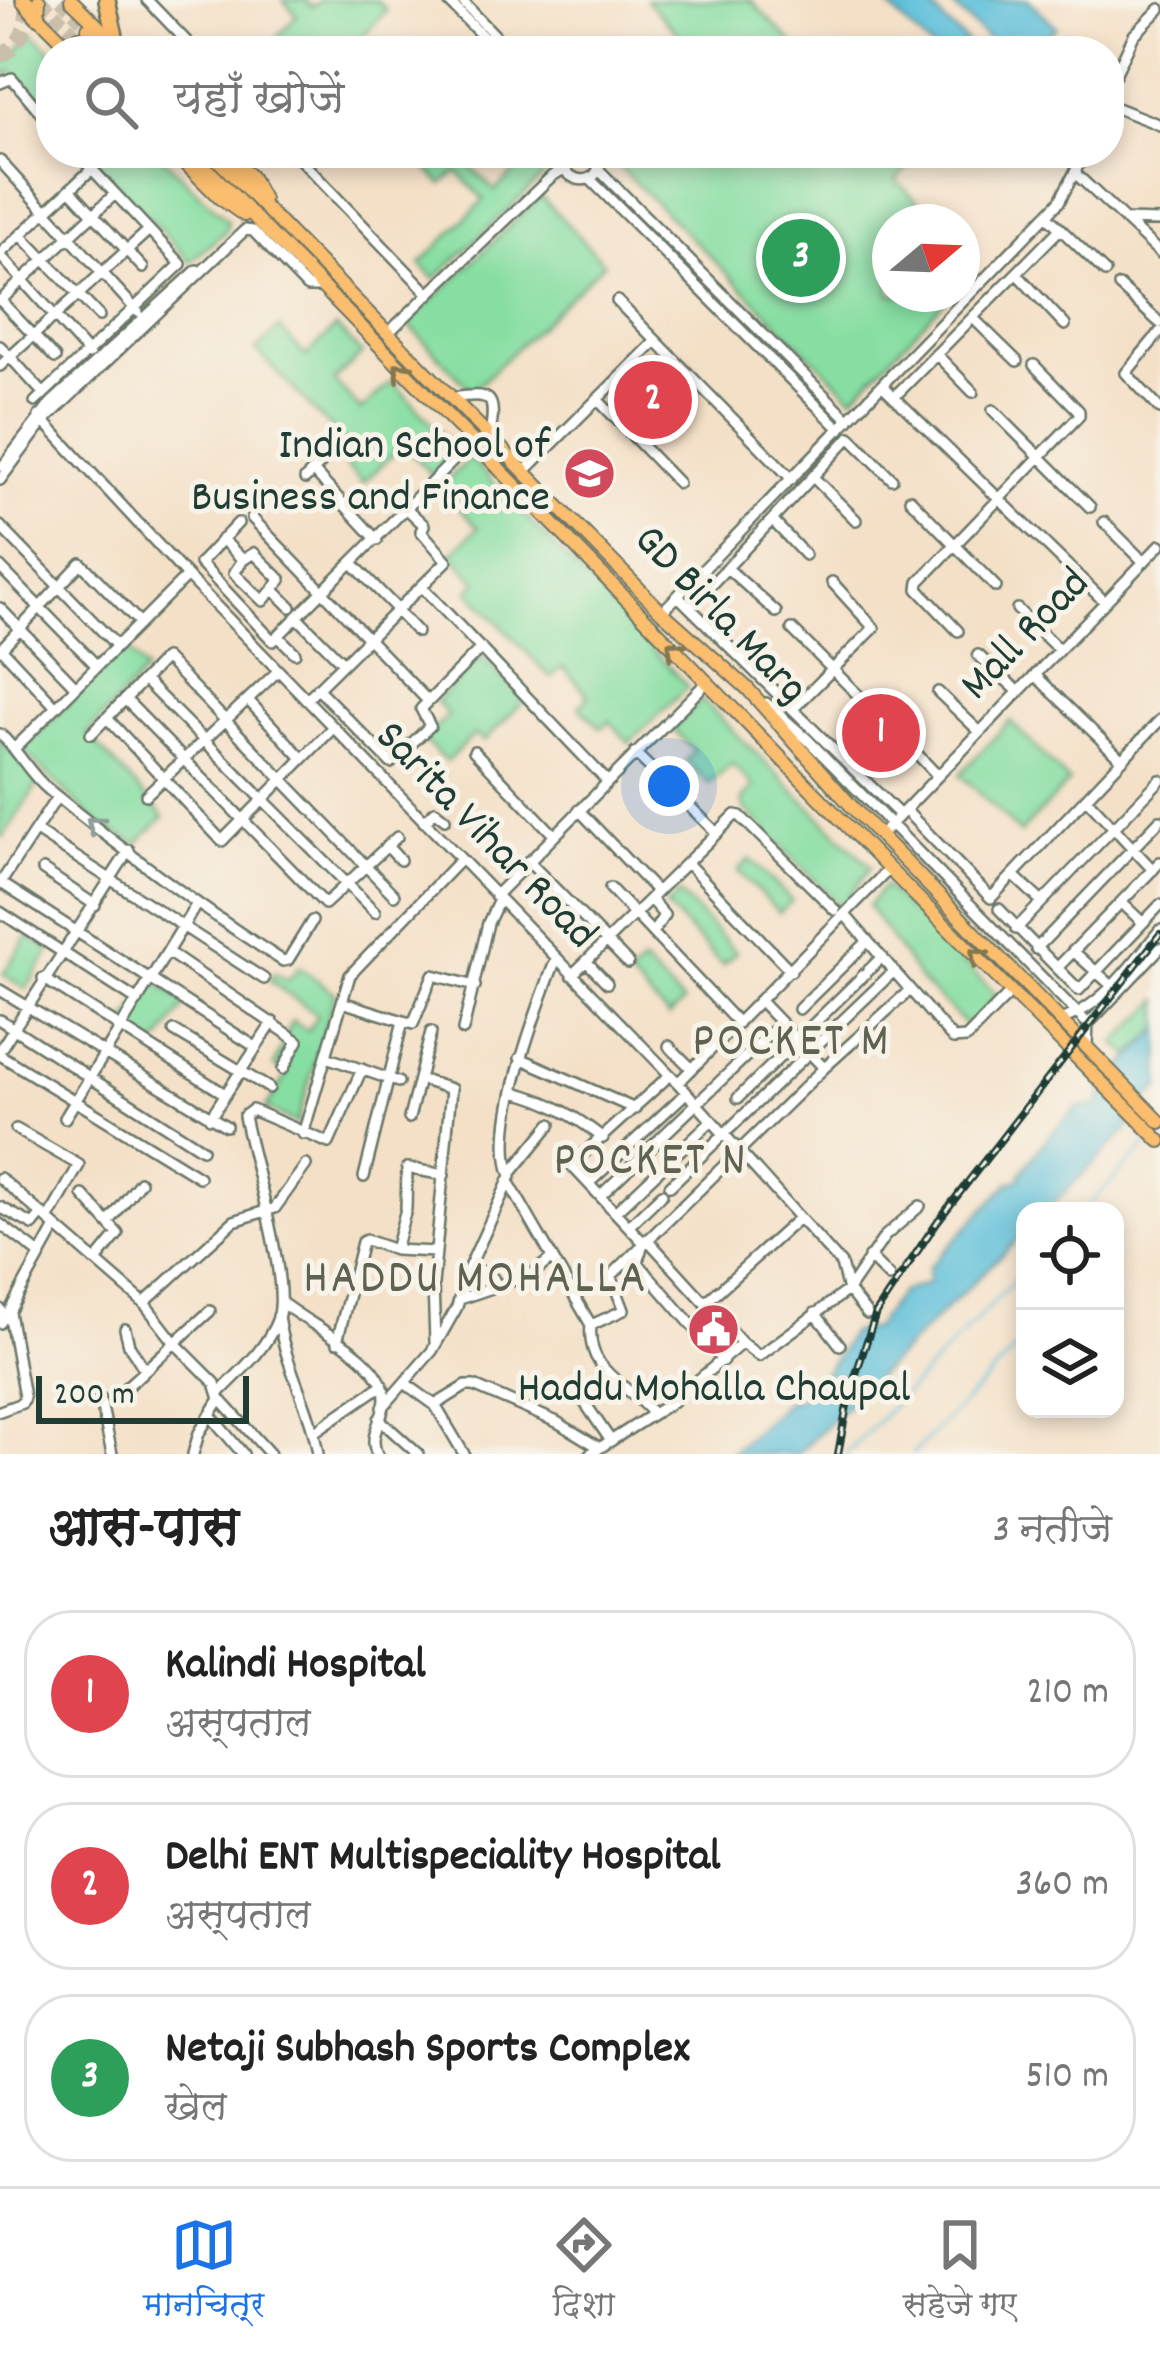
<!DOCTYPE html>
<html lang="hi">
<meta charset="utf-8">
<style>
body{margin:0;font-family:Dekko,"Playpen Sans Deva",sans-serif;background:#f2f2f2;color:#222}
.controls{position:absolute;right:36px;bottom:36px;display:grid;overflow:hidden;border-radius:24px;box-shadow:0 6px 18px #0003}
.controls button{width:108px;height:108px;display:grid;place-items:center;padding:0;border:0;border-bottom:3px solid #e0e0e0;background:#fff;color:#222;font:60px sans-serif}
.compass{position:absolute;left:872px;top:204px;width:108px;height:108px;border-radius:50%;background:#fff;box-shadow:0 6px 18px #0003;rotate:71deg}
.scale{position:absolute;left:36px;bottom:30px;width:213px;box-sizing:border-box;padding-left:12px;border:6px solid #1f3d34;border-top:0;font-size:33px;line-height:42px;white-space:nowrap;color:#1f3d34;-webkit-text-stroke:9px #f7f3e8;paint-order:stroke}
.you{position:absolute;left:669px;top:786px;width:42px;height:42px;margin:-30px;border:9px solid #fff;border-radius:50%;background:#1a73e8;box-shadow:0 0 0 18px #1a73e833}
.badge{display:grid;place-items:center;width:78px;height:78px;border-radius:50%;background:#1a73e8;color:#fff;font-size:39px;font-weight:700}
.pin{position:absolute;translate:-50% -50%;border:6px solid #fff;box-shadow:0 3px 12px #0006}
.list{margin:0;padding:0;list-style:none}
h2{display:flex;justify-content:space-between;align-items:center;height:156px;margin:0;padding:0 48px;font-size:51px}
h2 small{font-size:39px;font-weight:400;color:#767676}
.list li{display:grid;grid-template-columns:78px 1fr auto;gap:36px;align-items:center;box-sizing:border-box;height:168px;margin:0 24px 24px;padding:0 24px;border:3px solid #e0e0e0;border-radius:48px}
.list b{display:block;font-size:45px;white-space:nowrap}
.list p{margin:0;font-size:39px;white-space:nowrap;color:#767676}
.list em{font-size:39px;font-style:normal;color:#767676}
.icon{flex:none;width:66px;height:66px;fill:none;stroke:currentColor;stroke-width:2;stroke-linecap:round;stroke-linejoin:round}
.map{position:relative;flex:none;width:1160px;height:1454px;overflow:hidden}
.search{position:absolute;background:#fff;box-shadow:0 6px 18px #0003;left:36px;right:36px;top:36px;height:132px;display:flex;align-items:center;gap:30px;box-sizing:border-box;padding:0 42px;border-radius:48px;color:#767676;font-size:45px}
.sheet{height:732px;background:#fff}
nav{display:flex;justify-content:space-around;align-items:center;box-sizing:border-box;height:168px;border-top:3px solid #e0e0e0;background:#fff;font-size:33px;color:#767676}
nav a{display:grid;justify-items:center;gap:6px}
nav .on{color:#1a73e8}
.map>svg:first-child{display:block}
.green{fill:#87dea3;stroke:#538e6c;stroke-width:3}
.water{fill:#5cbfda;stroke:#3e7e87;stroke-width:3}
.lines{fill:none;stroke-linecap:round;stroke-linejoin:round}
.stream{stroke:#5cbfda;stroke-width:3}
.major-tunnel{stroke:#c9bfaa;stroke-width:12;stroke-dasharray:12 6;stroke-linecap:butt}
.highway-tunnel{stroke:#c9bfaa;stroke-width:15;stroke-dasharray:15 8;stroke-linecap:butt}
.minor-casing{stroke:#6a7667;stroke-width:14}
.major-casing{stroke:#6a7667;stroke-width:16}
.highway-casing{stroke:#6a7667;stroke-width:20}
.minor{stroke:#fff;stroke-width:9}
.major{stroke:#fbbd6e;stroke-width:12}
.highway{stroke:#fbbd6e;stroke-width:15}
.rail-casing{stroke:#1f3d34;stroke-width:8}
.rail{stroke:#f7f3e8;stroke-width:3;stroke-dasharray:9;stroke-linecap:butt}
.oneway{stroke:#82774e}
.oneway2{stroke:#8f9e9a}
.labels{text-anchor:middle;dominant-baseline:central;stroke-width:10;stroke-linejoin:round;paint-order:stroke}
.poi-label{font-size:45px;fill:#1f3d34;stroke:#f7f3e8;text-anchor:end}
.street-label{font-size:45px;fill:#1f3d34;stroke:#f7f3e8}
.neighbourhood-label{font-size:48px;letter-spacing:3px;fill:#5f6151;stroke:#f7f3e8}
</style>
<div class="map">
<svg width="1160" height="1454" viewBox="0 0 1160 1454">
<rect width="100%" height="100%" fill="#f7f3e8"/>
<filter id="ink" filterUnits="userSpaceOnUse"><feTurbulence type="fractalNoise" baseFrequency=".00833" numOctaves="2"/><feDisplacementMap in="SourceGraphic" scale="24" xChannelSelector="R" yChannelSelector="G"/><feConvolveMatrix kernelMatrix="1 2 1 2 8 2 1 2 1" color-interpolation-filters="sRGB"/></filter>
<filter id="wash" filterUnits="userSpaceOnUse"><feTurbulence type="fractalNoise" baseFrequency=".004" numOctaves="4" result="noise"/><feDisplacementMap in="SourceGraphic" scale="48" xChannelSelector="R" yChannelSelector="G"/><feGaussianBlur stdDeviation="2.7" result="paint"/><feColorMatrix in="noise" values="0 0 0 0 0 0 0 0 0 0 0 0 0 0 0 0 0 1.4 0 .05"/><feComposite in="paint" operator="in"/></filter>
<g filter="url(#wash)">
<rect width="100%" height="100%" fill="#f4e0c7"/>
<path class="green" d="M 283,0 L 305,0 L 312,7 L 320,0 L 376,0 L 386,10 L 357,43 L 364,51 L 264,51 L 297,16 Z
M 646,0 L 750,0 L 800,51 L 680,51 L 687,43 Z
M 32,32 L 52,51 L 51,113 L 11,71 L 0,80 L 0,63 L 14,56 Z
M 88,153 L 157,153 L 228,221 L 226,231 L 190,262 Z
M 412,153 L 480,153 L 469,165 L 495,191 L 533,153 L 551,153 L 559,161 L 435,279 L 420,264 L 484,200 L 457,171 L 442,184 Z
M 623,153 L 902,153 L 912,163 L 896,180 L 939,222 L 890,222 L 890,294 L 951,294 L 853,397 L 619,167 L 628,159 Z
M 541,196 L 604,263 L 472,391 L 408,324 Z
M 336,327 L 362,354 L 334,381 L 361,410 L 392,381 L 457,450 L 432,475 L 403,445 L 363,483 L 346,466 L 356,455 L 256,350 L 279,328 L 306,356 Z
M 470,458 L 688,687 L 629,743 L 610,721 L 601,728 L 579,706 L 589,696 L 563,667 L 551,678 L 469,591 L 477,582 L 451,554 L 478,528 L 440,488 Z
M 126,648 L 146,671 L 87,734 L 164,817 L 137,844 L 97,823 L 22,749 Z
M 481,656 L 525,700 L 484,741 L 475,734 L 446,762 L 423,740 L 448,715 L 436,702 Z
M 702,700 L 871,867 L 841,907 L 744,808 L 742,800 L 754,786 L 732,764 L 709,784 L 686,760 L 694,751 L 673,729 Z
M 1010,721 L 1069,782 L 1020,833 L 960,774 Z
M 0,740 L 42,778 L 3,837 L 0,835 Z
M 750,859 L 792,901 L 779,913 L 738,871 Z
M 884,886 L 997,995 L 969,1028 L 921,981 L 868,906 Z
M 679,894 L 736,952 L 723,965 L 666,907 Z
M 28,936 L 50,951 L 26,989 L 3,974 Z
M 643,963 L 683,1003 L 669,1017 L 629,977 Z
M 299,967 L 335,993 L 297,1124 L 266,1108 L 287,1075 L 274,1066 L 292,1021 L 308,1031 L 317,1015 L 270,981 L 274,973 L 288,980 Z
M 155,981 L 187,1003 L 156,1047 L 123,1027 Z
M 1160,1000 L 1160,1028 L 1130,1056 L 1116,1043 Z"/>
<path class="water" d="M 882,0 L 923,0 L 975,51 L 934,51 Z
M 947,0 L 1029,0 L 1057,27 L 1034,51 L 1000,51 Z
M 1160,1028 L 1160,1088 L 1128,1117 L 1129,1128 L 1046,1211 L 1025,1211 L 1025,1232 L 797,1454 L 730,1454 L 791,1397 L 794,1401 C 818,1385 837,1358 850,1333 L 874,1328 L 901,1292 L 928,1283 L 928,1268 L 1010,1182 L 1018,1180 C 1032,1152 1055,1130 1077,1108 L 1098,1105 L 1104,1086 Z"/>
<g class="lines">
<path class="stream" d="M 1083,1211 L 1150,1142
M 846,1454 L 1025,1270
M 913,1454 L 1025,1340"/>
</g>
</g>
<g filter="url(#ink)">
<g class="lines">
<path class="major-tunnel" d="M 42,0 L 79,37
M 60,0 L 88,28"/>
<path class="highway-tunnel" d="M 0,56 C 22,44 29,25 26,0"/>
<defs>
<path id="minor" d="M 147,0 L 196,51
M 447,0 L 497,51
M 461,0 L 510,51
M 0,83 L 12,78 L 51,125
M 1109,87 L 1134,35 L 1160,9
M 1109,105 L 1160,125
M 294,153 L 429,294
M 565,153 L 564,169 C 580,190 605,178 599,153
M 0,161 L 138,312
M 599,170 L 849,420
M 1076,174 L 1160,253
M 590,179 L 840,429
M 70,189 L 143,268
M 1047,216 L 1105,272
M 1125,220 L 1160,221
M 21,235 L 99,316
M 0,254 L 92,169
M 0,255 L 89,354
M 1017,274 L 1065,325
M 1119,286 L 1160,323
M 0,300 L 55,358
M 0,301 L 115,194
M 617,301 L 792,479
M 974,319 L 1017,361
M 1160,332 L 1126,373 L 1160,409
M 387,334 L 552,176 L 564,169
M 0,346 L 43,393
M 936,354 L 973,392
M 0,366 L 149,230
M 883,386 L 1105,602
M 894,397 L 1060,229
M 451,398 C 493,392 496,395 490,436
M 597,399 L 678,483
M 35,402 L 181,264 L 77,153
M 993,410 L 1090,507
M 39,416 L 187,576 L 678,1083 L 841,1264 L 848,1290 L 867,1314
M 3,466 L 52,402 L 197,270
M 313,471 L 377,540
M 525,471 L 656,341
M 813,477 L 856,520
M 305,479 L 323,461
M 0,480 L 44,421 L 245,230 L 253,231 L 307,287 L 320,287
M 910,499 L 996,587
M 252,518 L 428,701
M 773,521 L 805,555
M 1104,522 L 1144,562
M 238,523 L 200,563 L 273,641 L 472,442
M 0,526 L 117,646
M 222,539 L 243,560 L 254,553 L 281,580 L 263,601 L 234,573 L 243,560
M 353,564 L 398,610
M 0,567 L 97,666
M 727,568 L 776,612
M 422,587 L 607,781
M 274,590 L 291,607
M 678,596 L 900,815
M 690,607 L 850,437 L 892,479
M 0,608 L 76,687
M 1017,609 L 1059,650
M 397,611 L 417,632
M 662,612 L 1059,202 L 1085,153
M 298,618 L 343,663
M 792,629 L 877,714
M 958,631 L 918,589 L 919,582 L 1079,416 L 1079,411 L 1034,365
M 279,637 L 295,653
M 0,647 L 56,707
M 0,650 L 81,563 L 140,623
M 978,655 L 1019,692
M 1035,675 L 1122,760
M 144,680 L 375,912
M 317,688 L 391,763 L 430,726 L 421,709 L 481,648
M 938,692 L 980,732
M 125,699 L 325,904 L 397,837
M 248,700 L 301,757
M 306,700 L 447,561 L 421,531 L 424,525 L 407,509
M 766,703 L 807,739 L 1088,1024
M 793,709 L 874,628 L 832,582
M 107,718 L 222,841 L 333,728
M 0,734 C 19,751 29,774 49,790 C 124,851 201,909 283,961 L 288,960 L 312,921
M 91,734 L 165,658 L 394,895
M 899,735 L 938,776
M 16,747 L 187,576
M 474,751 L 554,835
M 635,753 L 717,833 L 735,815 L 740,816 L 835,910
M 146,795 L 278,671
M 1086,798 L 1153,870
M 579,810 L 657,892
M 905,810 L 991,898 L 1160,720
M 424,822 L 435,811 L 445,819
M 36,831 L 264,979
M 881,835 L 1160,545
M 387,846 L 400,860
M 528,861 L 628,963
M 687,863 L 791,971
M 43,870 L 95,905
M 1013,875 L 1042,902
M 1,883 L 254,1046
M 0,884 L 57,797
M 610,888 L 738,1023
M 495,896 L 707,682
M 650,899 L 664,915 L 653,933
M 1121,902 L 1143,923
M 999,909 L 1079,990 L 1160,905
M 0,912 L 138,1001
M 846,916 L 953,1039 L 966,1038 L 1012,991
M 1016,929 L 1160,780
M 1036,949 L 1160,820
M 1073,951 L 1111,985
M 169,953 L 298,1041 L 283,1069
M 586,961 L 607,983
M 1057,968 L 1160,862
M 572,975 L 717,833
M 43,978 L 225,1094
M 0,990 L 226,1126
M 760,1001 L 824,1068
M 342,1002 L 413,1024 L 433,975 L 475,986
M 799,1009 L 868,941
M 1062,1019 C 1102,1008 1134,961 1160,930
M 0,1020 L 202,1149
M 463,1030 L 488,923 L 499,900
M 174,1031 L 269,1088
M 1087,1044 L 1088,1024 L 1160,948
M 669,1046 L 692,1069
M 0,1050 L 129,850
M 0,1055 L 199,1177
M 326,1057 L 398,1082
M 520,1058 L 635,1109
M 670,1075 L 571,1165 L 643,1242 L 638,1263 L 723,1361
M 419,1079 L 451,1089 L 433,1284 L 435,1342
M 678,1083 L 889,869
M 514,1092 C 548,1100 575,1116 603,1138
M 738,1098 L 882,957
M 65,1118 L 196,905
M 210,1118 L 273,1022
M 409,1118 L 431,1032
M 16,1129 L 79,1165 L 48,1220
M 303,1134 L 350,975 L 460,860
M 511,1173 L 551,1124
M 364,1177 L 403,1021
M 0,1178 L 144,1303 L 175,1343 L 215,1383 L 220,1399 L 199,1433 L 193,1454
M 508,1181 L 591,1325
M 589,1183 L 686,1093
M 670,1186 L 894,971
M 83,1195 L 118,1234 L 96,1261
M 600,1196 L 781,1023
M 0,1207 L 33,1225 L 42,1214
M 615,1212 L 711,1121
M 109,1222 L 140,1182
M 0,1224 L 41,1255
M 629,1226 L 662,1194
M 647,1239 L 742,1343 L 759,1356 L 848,1290 L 885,1236 L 920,1206
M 435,1252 L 395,1250 L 406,1209 L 407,1168 L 444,1175
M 869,1257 L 889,1277
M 470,1265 L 493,1278 L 497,1286
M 460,1299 L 532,1274 L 552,1258
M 281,1302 C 309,1326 384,1357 385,1398 C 385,1419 367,1434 377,1454
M 144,1303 L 234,1221 L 275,1208 L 306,1165
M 705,1303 L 799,1218
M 0,1309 L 5,1316 L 0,1323
M 815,1313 L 840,1345
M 278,1316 C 285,1368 310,1404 318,1454
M 125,1329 L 129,1345 L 145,1370
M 337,1342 L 362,1242 L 366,1240 L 395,1250
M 406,1384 L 435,1405 L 464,1454
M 574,1387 L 611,1441
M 123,1390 L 210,1311
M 220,1392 C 242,1370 267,1348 278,1318 C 290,1282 252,1159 244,1116 L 252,1110 L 329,1143 L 362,1069
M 100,1398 L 112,1454
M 220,1399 L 270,1454
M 435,1405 L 466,1386 L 474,1386 L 557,1422 L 600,1448
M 383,1407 L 432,1351 L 457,1307 L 466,1274 L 511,1176 C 491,1126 537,1009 556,959
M 0,1411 L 22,1403 L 24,1397 L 9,1312 L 56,1227
M 652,1413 C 627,1382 586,1373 591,1325 L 624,1310 L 611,1276 L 824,1068 L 910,990
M 210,1415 L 243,1454
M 379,1419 L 418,1454
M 314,1432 L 381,1386
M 590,1454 L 672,1402 L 742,1343"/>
<path id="major" d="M 39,0 L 38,16 L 73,51
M 71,0 L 124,51
M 88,28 L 111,51
M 79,37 L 93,51
M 175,153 L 220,198 L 244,215
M 192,153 L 889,869 L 1160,1141
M 211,153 L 662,612 L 747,688 L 854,809 L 1160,1122
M 227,153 L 251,177 L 263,199"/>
<path id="highway" d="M 24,0 L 38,16
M 107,0 L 117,45"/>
</defs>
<use href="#minor" class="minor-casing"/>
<use href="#major" class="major-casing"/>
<use href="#highway" class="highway-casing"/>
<use href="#minor" class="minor"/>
<use href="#major" class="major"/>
<use href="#highway" class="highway"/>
<defs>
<path id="rail" d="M 838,1454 L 849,1395 L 876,1313 L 937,1222 L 1160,934"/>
</defs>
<use href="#rail" class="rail-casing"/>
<use href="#rail" class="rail"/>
</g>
<defs><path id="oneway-chevron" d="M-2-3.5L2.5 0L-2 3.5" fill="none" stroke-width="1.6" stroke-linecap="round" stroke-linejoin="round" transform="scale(3)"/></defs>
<g class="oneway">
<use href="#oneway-chevron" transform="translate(401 370) rotate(-134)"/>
<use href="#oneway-chevron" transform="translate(674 648) rotate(-134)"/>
<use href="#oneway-chevron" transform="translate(977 956) rotate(-135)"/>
</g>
<use class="oneway2" href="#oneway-chevron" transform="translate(94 824) rotate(-143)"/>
</g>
<defs>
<symbol id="university-disc" viewBox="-11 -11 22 22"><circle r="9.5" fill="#d1495b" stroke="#f7f3e8"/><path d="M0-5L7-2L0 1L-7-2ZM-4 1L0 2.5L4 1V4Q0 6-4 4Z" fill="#fff"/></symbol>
<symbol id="civic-disc" viewBox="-11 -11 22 22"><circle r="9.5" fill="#d1495b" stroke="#f7f3e8"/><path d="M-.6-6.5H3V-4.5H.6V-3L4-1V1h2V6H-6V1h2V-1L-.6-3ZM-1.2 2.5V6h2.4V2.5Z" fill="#fff"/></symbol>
</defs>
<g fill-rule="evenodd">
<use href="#university-disc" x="560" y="444" width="59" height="59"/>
<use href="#civic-disc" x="684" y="1300" width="59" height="59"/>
</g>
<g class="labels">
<g class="poi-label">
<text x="550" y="448">Indian School of<tspan x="550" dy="52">Business and Finance</tspan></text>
<text x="714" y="1391" text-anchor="middle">Haddu Mohalla Chaupal</text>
</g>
<g class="street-label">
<text transform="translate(719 616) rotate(46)">GD Birla Marg</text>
<text transform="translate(1027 636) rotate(-46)">Mall Road</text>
<text transform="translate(484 837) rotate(46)">Sarita Vihar Road</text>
</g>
<g class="neighbourhood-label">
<text x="792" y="1044">POCKET M</text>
<text x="651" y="1163">POCKET N</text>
<text x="476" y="1281">HADDU MOHALLA</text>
</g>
</g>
</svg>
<div class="controls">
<button><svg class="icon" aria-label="locate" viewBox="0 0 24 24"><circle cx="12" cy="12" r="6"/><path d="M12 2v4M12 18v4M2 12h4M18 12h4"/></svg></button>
<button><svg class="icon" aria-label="layers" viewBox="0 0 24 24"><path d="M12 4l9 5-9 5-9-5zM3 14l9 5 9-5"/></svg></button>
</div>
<svg class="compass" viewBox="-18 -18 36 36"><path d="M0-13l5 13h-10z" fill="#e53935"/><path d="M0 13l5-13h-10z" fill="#767676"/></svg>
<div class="scale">200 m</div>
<div class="you"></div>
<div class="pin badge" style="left:881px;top:733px;background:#e0444e">1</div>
<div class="pin badge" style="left:653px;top:400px;background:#e0444e">2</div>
<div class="pin badge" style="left:801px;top:258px;background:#2e9e5b">3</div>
<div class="search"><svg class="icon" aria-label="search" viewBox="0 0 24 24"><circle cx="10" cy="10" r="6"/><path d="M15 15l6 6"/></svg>यहाँ खोजें</div>
</div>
<section class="sheet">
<h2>आस-पास<small>3 नतीजे</small></h2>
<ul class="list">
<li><span class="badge" style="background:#e0444e">1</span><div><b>Kalindi Hospital</b><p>अस्पताल</p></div><em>210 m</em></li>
<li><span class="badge" style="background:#e0444e">2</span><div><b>Delhi ENT Multispeciality Hospital</b><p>अस्पताल</p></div><em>360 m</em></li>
<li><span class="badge" style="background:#2e9e5b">3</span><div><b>Netaji Subhash Sports Complex</b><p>खेल</p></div><em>510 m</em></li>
</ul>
</section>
<nav>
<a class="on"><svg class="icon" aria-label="map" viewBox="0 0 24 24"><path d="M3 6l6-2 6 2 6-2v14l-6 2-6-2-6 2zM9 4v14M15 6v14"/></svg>मानचित्र</a>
<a><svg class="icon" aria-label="directions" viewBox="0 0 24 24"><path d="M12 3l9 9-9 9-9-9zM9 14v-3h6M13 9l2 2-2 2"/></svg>दिशा</a>
<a><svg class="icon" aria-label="saved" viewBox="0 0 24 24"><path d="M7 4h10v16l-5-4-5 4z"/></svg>सहेजे गए</a>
</nav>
